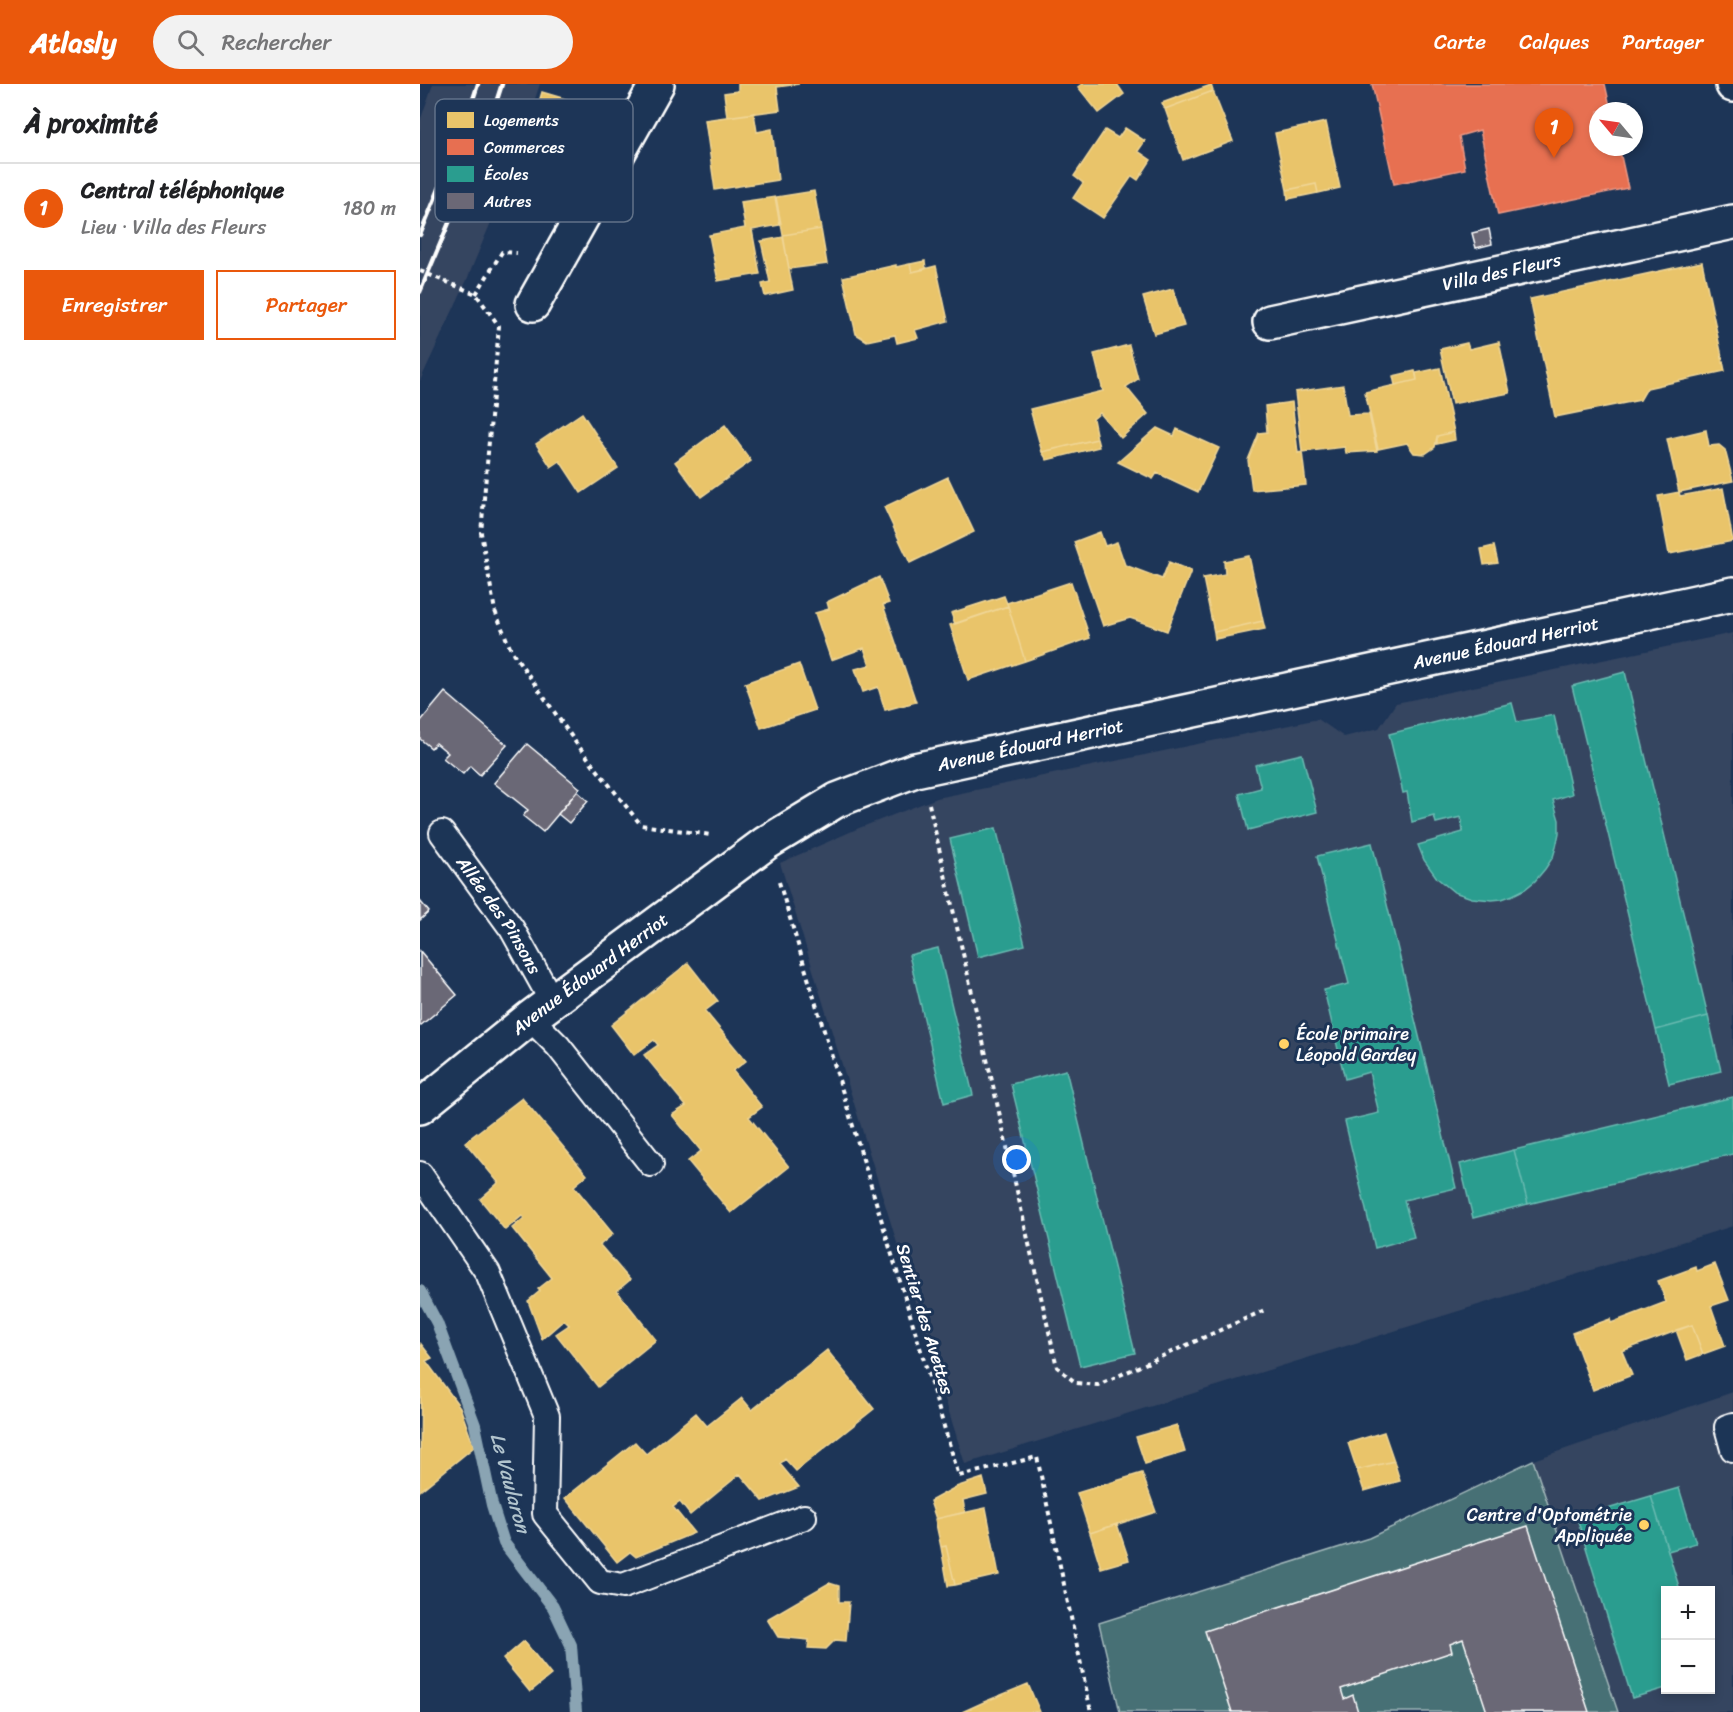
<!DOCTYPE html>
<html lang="fr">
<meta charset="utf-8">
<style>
body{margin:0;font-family:Sriracha,sans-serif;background:#f2f2f2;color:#202124}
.controls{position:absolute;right:18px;bottom:18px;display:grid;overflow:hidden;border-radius:0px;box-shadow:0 3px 9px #0003}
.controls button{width:54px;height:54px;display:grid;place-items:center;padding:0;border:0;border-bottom:2px solid #e0e0e0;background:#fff;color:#202124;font:30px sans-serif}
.compass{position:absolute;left:1169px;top:18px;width:54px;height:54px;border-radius:50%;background:#fff;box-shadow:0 3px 9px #0003;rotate:299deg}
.you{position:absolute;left:597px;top:1076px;width:21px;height:21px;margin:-15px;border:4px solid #fff;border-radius:50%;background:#1a73e8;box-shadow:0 0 0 9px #1a73e833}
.badge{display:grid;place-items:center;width:39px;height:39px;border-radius:50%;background:#ea580c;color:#fff;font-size:20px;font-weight:700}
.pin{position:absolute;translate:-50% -50px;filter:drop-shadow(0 2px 3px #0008)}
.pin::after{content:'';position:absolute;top:32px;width:21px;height:18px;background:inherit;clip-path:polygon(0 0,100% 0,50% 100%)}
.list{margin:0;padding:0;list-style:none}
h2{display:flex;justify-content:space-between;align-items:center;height:78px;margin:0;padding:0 24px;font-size:26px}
h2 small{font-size:20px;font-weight:400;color:#757577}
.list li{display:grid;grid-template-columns:39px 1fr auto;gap:18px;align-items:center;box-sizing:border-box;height:90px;padding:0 24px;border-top:2px solid #e0e0e0}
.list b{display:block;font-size:22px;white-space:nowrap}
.list p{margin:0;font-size:20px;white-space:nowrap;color:#757577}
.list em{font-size:20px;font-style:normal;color:#757577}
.actions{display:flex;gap:12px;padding:18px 24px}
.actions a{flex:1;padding:14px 0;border:2px solid #ea580c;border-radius:0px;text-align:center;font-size:21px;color:#ea580c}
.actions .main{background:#ea580c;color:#fff}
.icon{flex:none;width:33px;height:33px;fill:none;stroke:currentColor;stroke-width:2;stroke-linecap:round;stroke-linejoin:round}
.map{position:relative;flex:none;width:1313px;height:1628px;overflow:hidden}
header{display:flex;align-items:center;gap:36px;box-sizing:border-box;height:84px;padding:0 30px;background:#ea580c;color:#fff}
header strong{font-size:28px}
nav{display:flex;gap:33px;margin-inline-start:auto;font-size:21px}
.search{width:420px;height:54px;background:#f2f2f2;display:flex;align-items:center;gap:15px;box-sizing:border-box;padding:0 21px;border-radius:33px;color:#757577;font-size:22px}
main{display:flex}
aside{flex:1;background:#fff}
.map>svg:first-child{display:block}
.built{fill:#344460;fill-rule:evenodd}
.green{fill:#477075;stroke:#a3b8ba;stroke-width:1.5}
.homes{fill:#e9c46a;stroke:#f0d697;stroke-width:1.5}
.shops{fill:#e76f51;stroke:#ee9a85;stroke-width:1.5}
.schools{fill:#2a9d8f;stroke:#6abab1;stroke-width:1.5}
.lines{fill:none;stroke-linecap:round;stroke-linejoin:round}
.stream{stroke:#8aa4b3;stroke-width:12}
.building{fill:#6b6876;stroke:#fff;stroke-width:1.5}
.service-casing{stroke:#fff;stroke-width:28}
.minor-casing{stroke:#fff;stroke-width:38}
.secondary-casing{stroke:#fff;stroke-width:38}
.path{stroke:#fff;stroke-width:4;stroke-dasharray:4.5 4.5;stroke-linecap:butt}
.service{stroke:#1d3557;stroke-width:24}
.minor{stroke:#1d3557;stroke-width:33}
.secondary{stroke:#1d3557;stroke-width:33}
.rail{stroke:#fff;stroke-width:4.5}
.poi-dot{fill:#ffd166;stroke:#1d3557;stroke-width:2}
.labels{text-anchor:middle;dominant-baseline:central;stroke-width:6;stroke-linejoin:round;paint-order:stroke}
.street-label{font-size:18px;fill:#fff;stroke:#1d3557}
.poi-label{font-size:18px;fill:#fff;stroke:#1d3557;text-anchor:start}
.water-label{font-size:20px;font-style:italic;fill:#b1c3cd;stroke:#1d3557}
.key{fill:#1d3557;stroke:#617289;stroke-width:1.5}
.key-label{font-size:16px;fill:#fff}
</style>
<header>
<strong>Atlasly</strong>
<div class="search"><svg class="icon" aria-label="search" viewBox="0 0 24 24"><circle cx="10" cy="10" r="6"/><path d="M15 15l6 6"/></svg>Rechercher</div>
<nav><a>Carte</a><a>Calques</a><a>Partager</a></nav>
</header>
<main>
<aside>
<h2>À proximité<small></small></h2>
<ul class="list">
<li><span class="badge">1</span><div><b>Central téléphonique</b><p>Lieu · Villa des Fleurs</p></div><em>180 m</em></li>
</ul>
<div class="actions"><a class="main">Enregistrer</a><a>Partager</a></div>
</aside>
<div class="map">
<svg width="1313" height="1628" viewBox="0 0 1313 1628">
<rect width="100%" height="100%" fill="#1d3557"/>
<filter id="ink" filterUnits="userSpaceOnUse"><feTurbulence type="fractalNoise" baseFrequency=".0167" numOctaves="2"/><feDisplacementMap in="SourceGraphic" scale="12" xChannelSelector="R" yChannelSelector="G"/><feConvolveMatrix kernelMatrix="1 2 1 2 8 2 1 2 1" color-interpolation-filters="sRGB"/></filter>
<g filter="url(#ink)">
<path class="built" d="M 13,0 L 120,0 L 84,107 L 46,198 L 0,297 L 0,37 Z
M 1313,549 L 1313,1142 L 545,1380 L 360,779 L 439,744 L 517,714 L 898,635 L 924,653 L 959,644 L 976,619 Z
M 1313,1308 L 1313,1628 L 1198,1628 L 1113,1376 ZM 1246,1506 L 1290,1506 L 1290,1606 L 1246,1606 Z"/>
<path class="green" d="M 1113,1376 L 1198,1628 L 700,1628 L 679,1539 L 949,1454 Z"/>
<path class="homes" d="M 318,0 L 379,0 L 357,3 L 360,26 L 307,33 L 304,9 L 318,7 Z
M 662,0 L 697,0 L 704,10 L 679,29 L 658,3 Z
M 791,1 L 793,7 L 745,25 L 742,19 Z
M 793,7 L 813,57 L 763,76 L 745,25 Z
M 122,8 L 166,21 L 138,117 L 94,104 Z
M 334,29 L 337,48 L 352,45 L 358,96 L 295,106 L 285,36 Z
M 906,38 L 920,104 L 898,109 L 896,100 L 867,106 L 855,49 Z
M 705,44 L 725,57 L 718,67 L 731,76 L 718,96 L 712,92 L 683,134 L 653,114 L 663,99 L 654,92 L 685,46 L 698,54 Z
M 896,100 L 898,109 L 868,115 L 867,106 Z
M 394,107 L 401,145 L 363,151 L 356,113 Z
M 355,113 L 360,141 L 332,146 L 340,190 L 298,197 L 289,151 L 325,144 L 321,118 Z
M 401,145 L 407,180 L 369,185 L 363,151 Z
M 363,153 L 373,206 L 345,212 L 342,200 L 350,198 L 341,157 Z
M 505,177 L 506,185 L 492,188 L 490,180 Z
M 1282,178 L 1305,287 L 1227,304 L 1220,316 L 1135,333 L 1110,215 Z
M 490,180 L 492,188 L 516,182 L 528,237 L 495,246 L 498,254 L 477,259 L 475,251 L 447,257 L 436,250 L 423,193 L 476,181 L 476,183 Z
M 753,205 L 764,242 L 734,250 L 723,213 Z
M 1079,258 L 1090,309 L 1032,320 L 1020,265 L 1047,259 L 1049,265 Z
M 709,261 L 718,295 L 706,303 L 728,330 L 701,354 L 680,329 L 673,335 L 677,355 L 622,368 L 610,325 L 683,307 L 674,270 Z
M 1020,284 L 1034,348 L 1017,352 L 1015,363 L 1005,370 L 994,369 L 987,359 L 958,365 L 945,308 L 997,296 L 996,289 Z
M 995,287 L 997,296 L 975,301 L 973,292 Z
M 923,301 L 928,331 L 949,330 L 957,367 L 926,369 L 925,363 L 882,368 L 875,308 Z
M 872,318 L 878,369 L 882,368 L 886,401 L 832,406 L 828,376 L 839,349 L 847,348 L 845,322 Z
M 162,329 L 198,384 L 161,409 L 140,377 L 131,383 L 116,360 Z
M 305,341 L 331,377 L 281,413 L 255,378 Z
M 737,344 L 754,352 L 757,345 L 799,364 L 778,408 L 737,389 L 733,395 L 698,378 Z
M 1286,346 L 1289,362 L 1299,361 L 1305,366 L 1313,397 L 1259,408 L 1247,355 Z
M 1034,348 L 1035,356 L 1017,360 L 1017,352 Z
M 677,355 L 679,363 L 627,376 L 622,368 Z
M 528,393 L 554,448 L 490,479 L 464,423 Z
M 1303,404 L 1313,457 L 1249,470 L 1238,412 L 1259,408 L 1260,412 Z
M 680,448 L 685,462 L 697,458 L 705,481 L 742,495 L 749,478 L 771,487 L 747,547 L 710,534 L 683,542 L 654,458 Z
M 1074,462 L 1078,479 L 1064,481 L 1061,465 Z
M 829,472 L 843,537 L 794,548 L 783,494 L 805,490 L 804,477 Z
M 459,493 L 469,519 L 463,521 L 496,618 L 465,626 L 458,603 L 443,608 L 435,585 L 450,581 L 444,564 L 411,576 L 395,529 L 409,525 L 407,518 Z
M 651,498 L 670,554 L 605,577 L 587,519 Z
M 584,512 L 588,522 L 535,540 L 531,529 Z
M 588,522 L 605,577 L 548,596 L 530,541 Z
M 843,537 L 845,545 L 795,555 L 794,548 Z
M 379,580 L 395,626 L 341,644 L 325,599 Z
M 268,879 L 298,917 L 285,927 L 326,977 L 313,987 L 342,1023 L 329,1033 L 369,1083 L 311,1129 L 268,1077 L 281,1067 L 252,1031 L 266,1022 L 224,971 L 238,961 L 234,956 L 214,971 L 191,941 Z
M 102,1014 L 167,1091 L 154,1102 L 193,1150 L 180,1161 L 210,1196 L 197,1207 L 236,1256 L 178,1303 L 136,1250 L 149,1241 L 144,1236 L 122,1255 L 108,1217 L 120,1207 L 118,1205 L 132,1194 L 92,1144 L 104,1134 L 102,1132 L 85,1146 L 60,1115 L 77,1100 L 78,1098 L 45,1058 Z
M 1295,1180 L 1309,1216 L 1291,1222 L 1305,1262 L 1283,1270 L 1272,1241 L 1202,1267 L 1212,1291 L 1173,1306 L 1152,1249 L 1190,1235 L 1191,1239 L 1246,1218 L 1238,1197 L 1276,1183 L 1277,1187 Z
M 1272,1241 L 1283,1270 L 1267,1276 L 1256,1246 Z
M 1,1260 L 12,1274 L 6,1277 L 40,1323 L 54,1363 L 0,1407 Z
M 407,1266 L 454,1325 L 376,1387 L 365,1375 L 360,1380 L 379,1403 L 343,1417 L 320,1390 L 270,1431 L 260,1418 L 253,1423 L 274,1449 L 216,1473 L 210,1468 L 197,1478 L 145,1414 L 215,1358 L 226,1370 L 276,1329 L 287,1342 L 322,1314 L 332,1326 Z
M 757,1341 L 765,1368 L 725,1380 L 716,1353 Z
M 964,1348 L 974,1377 L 937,1386 L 928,1359 Z
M 974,1377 L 980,1397 L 944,1407 L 937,1386 Z
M 722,1389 L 736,1428 L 670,1449 L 657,1409 Z
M 563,1394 L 567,1410 L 543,1416 L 545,1428 L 516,1435 L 510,1417 L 536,1403 Z
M 566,1424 L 579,1491 L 535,1501 L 526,1462 L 521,1463 L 515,1435 Z
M 697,1440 L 709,1476 L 681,1484 L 670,1449 Z
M 526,1462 L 535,1501 L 528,1502 L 521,1463 Z
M 409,1499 L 419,1502 L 419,1518 L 429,1518 L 426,1557 L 415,1556 L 406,1565 L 388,1564 L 389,1556 L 358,1553 L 347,1535 Z
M 104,1557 L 131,1591 L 110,1608 L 83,1575 Z
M 608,1600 L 620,1628 L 542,1628 L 564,1618 Z"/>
<path class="shops" d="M 952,0 L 1185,0 L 1191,27 L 1178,27 L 1178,63 L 1199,63 L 1208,104 L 1078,131 L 1060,46 L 1039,52 L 1045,85 L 974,100 Z"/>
<path class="schools" d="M 1205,588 L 1288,932 L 1236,946 L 1152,602 Z
M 1092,619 L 1097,638 L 1134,631 L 1152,710 L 1133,716 L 1139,736 L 1139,749 L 1136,763 L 1133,773 L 1125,785 L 1115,797 L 1105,805 L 1093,811 L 1082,815 L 1072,816 L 1052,814 L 1034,808 L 1017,794 L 1004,776 L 998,761 L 1043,748 L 1041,733 L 1016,739 L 1014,732 L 992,738 L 987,708 L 983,709 L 969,650 Z
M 882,670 L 897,728 L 828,746 L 819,710 L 841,704 L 835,681 Z
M 576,744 L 605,861 L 558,873 L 530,755 Z
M 952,759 L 1036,1104 L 984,1116 L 994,1153 L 955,1164 L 925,1037 L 959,1029 L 949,988 L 925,995 L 904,906 L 929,900 L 897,772 Z
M 518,864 L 553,1011 L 524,1019 L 489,871 Z
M 1288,932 L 1301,987 L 1249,1000 L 1236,946 Z
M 646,986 L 715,1269 L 660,1282 L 591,1000 Z
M 1313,1013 L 1313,1070 L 1108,1120 L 1094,1066 Z
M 1094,1066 L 1108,1120 L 1053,1134 L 1040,1080 Z
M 1259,1404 L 1276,1459 L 1248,1467 L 1231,1412 Z
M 1231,1412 L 1260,1506 L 1246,1506 L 1246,1604 L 1212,1614 L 1157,1434 Z"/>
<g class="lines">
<path class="stream" d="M 0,1207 L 17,1239 L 55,1341 L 72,1421 L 84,1459 L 133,1523 L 151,1561 L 156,1628"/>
</g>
<path class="building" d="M 1069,145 L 1072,160 L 1056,164 L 1052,149 Z
M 25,608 L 87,661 L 60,691 L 50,682 L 43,690 L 23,674 L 28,669 L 16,659 L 11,664 L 0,655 L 0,638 Z
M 107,660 L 160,704 L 123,748 L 103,732 L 108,726 L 74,699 Z
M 157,707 L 168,717 L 149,739 L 138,730 Z
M 0,817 L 9,828 L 0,836 Z
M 0,867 L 37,911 L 0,942 Z
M 1108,1442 L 1169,1628 L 1067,1628 L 1043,1555 L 1030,1560 L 1032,1568 L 921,1605 L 924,1615 L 933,1611 L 938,1628 L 812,1628 L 785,1547 Z"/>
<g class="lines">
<defs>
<g id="service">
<path id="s1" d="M 22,749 L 92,845 L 132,917"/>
<path d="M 110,934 L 138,962 L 231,1080"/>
<path d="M 0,1090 L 68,1189 L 127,1332 L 125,1430 L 180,1498 L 203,1502 L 384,1433"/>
<path d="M 1313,1341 L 1307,1343 L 1313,1365"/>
</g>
<g id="minor">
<path d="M 113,220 L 237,0"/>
<path id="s2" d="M 850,238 L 1313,138"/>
<path id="s3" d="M 0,1023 L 110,934 L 346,759 L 417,716 L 495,686 L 1313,510"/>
</g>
<path id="secondary" d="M 1313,0 L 1313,1"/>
</defs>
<use href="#service" class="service-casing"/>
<use href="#minor" class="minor-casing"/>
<use href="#secondary" class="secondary-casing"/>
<path class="path" d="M 0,187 L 56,210 L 79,242 L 61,449 L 75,527 L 91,566 L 156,659 L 221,741 L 291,751
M 56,210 L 82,168 L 97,169
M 509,720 L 637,1283 L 656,1299 L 678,1301 L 847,1225
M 359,798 L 539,1392 L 617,1373 L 671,1628"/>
<use href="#service" class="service"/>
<use href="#minor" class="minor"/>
<use href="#secondary" class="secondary"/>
<path class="rail" d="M 0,151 L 42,49 L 58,0
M 0,208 L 65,53 L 82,0"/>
</g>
</g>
<g class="poi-dot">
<circle cx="864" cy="960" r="6"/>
<circle cx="1224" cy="1441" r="6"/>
</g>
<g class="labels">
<g class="street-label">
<text stroke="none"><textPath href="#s2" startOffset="237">Villa des Fleurs</textPath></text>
<text stroke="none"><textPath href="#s3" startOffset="1206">Avenue Édouard Herriot</textPath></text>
<text stroke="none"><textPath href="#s3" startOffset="720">Avenue Édouard Herriot</textPath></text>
<text stroke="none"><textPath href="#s1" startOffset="100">Allée des Pinsons</textPath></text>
<text stroke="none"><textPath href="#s3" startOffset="216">Avenue Édouard Herriot</textPath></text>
<text transform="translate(505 1235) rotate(73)">Sentier des Avettes</text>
</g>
<g class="poi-label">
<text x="876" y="950">École primaire<tspan x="876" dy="21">Léopold Gardey</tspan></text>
<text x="1212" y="1431" text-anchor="end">Centre d'Optométrie<tspan x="1212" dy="21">Appliquée</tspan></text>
</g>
<g class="water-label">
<text transform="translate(90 1399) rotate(75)">Le Vaularon</text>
</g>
</g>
<rect x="15" y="15" width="198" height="123" rx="9" class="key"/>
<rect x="27" y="28" width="27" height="16" fill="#e9c46a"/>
<rect x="27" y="55" width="27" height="16" fill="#e76f51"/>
<rect x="27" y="82" width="27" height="16" fill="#2a9d8f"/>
<rect x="27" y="109" width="27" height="16" fill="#6b6876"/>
<g class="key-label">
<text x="64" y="42">Logements</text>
<text x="64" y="69">Commerces</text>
<text x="64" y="96">Écoles</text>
<text x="64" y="123">Autres</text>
</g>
</svg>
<div class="controls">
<button>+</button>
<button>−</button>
</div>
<svg class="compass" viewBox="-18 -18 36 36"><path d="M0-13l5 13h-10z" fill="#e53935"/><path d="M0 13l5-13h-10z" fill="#757577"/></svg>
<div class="you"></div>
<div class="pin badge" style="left:1134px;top:74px">1</div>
</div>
</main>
